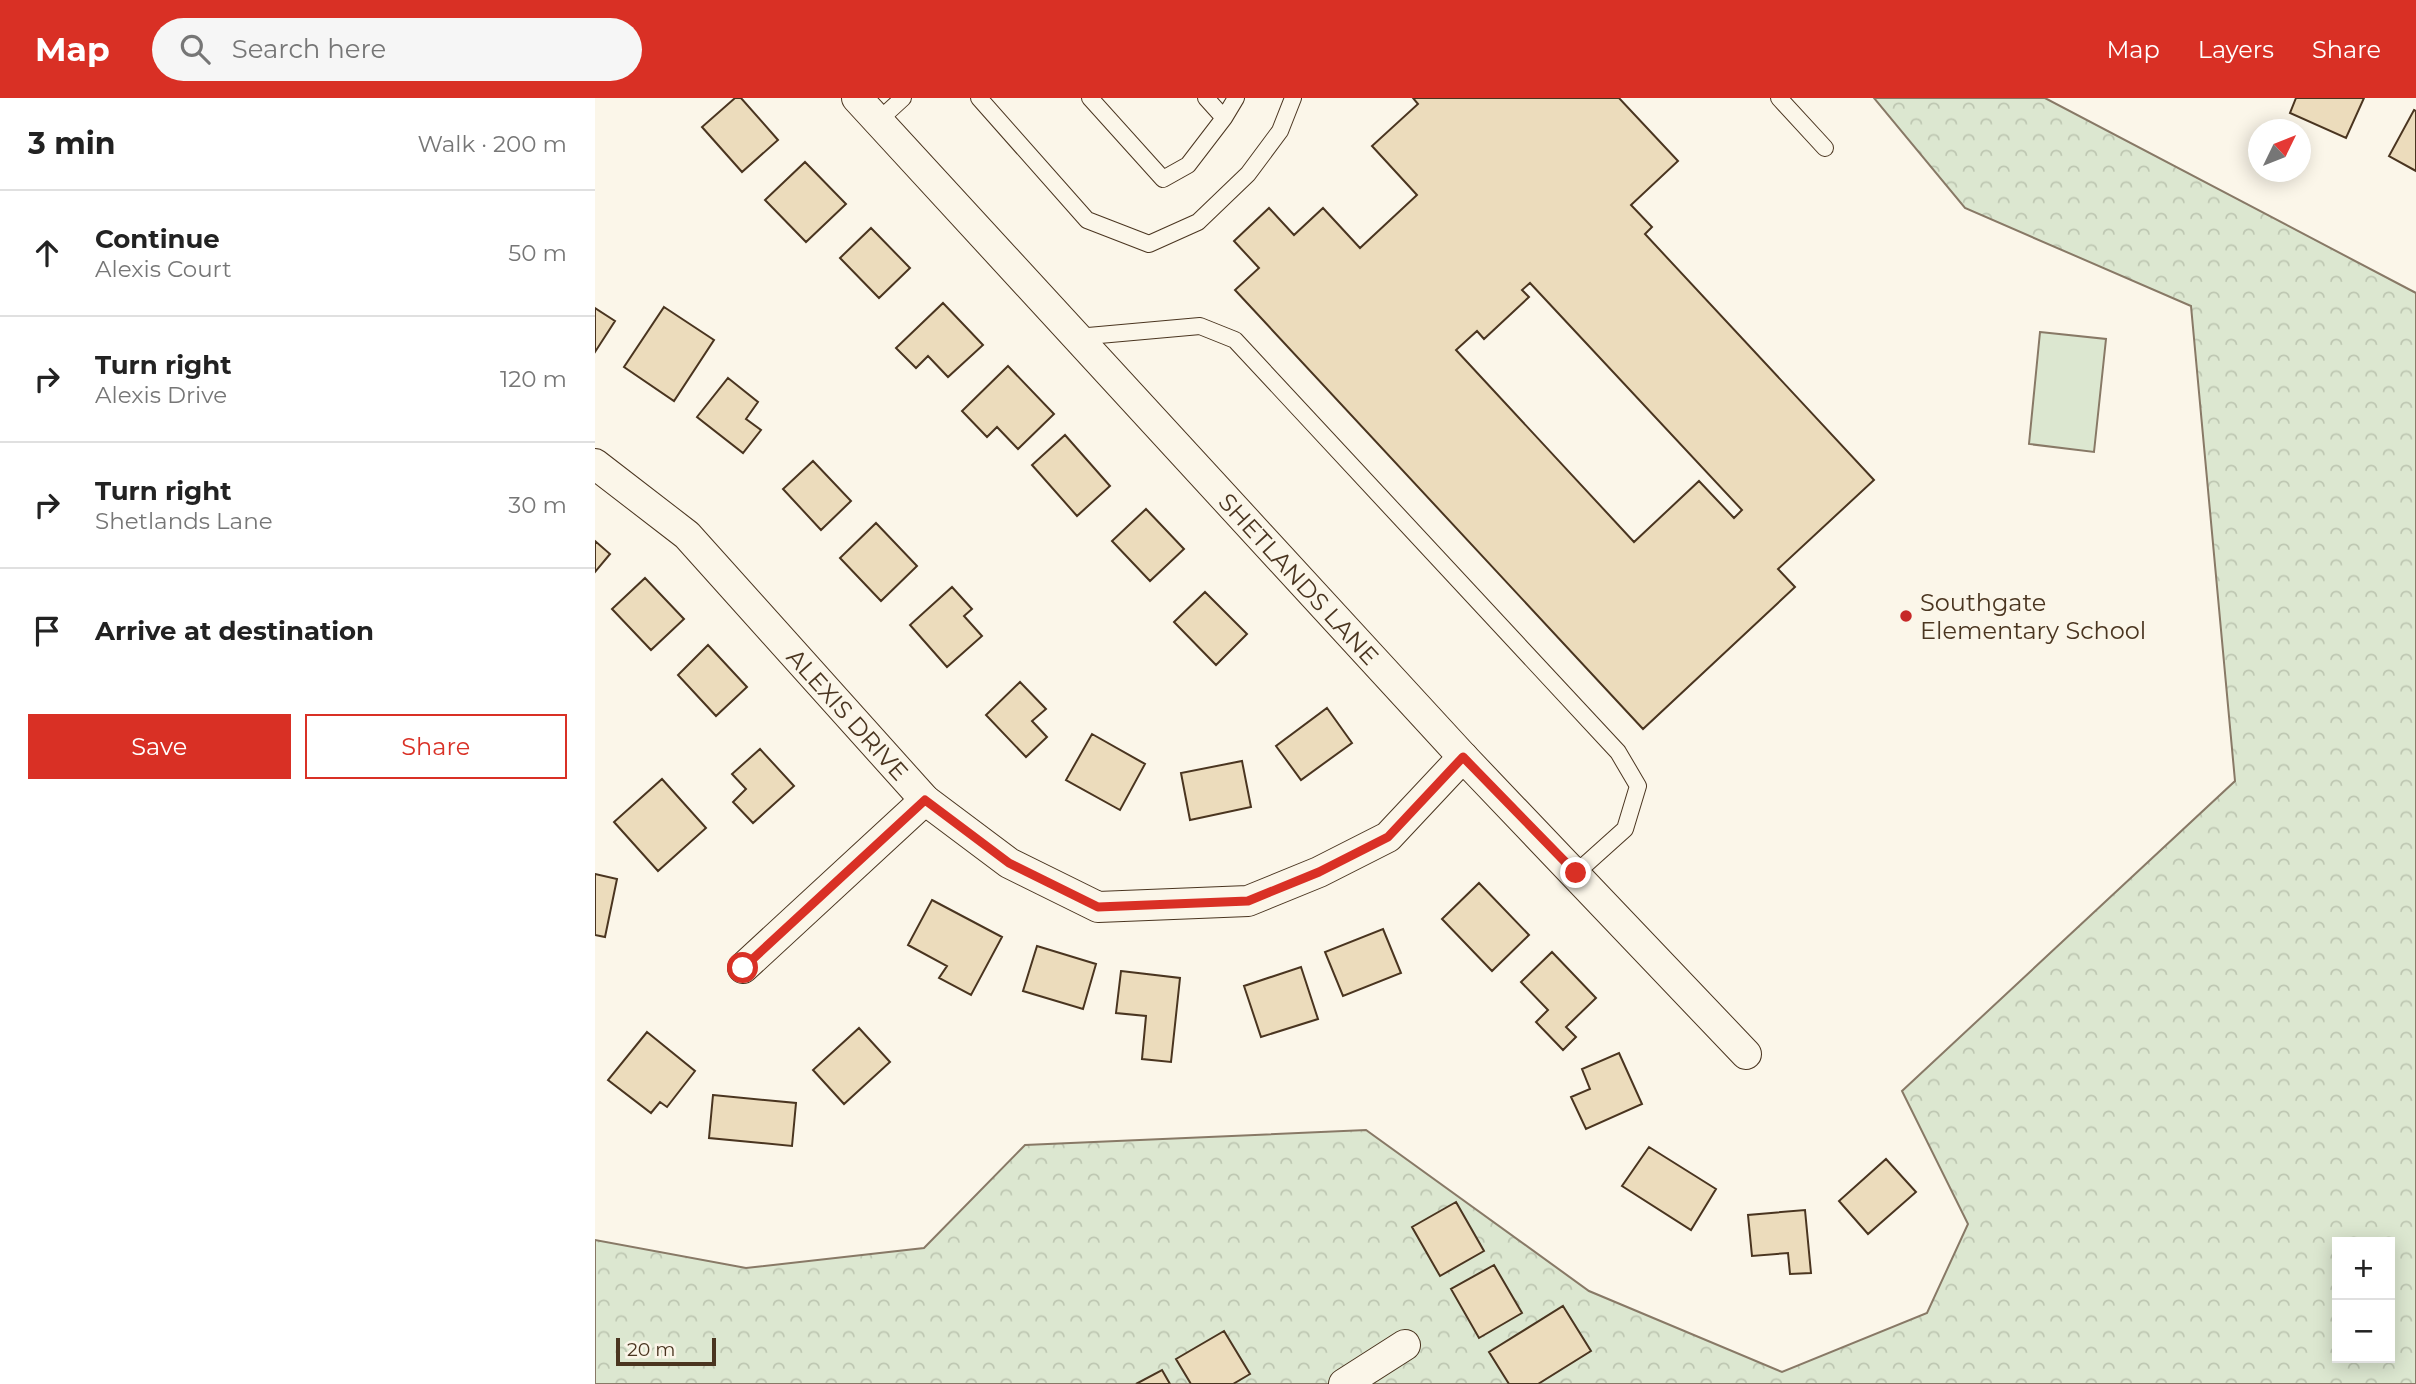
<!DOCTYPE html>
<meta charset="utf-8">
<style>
body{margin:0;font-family:Montserrat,sans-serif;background:#f6f6f6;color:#222}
.controls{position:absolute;right:21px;bottom:21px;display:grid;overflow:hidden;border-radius:0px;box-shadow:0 4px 18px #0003}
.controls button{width:63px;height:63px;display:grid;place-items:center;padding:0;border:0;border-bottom:2px solid #e0e0e0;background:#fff;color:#222;font:35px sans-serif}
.compass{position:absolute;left:1653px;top:21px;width:63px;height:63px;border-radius:50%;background:#fff;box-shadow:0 4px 18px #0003;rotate:47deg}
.scale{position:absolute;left:21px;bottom:18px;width:100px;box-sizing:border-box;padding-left:7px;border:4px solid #4a3520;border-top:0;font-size:19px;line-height:24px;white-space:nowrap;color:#4a3520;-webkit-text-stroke:5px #fbf6e9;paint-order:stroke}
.stop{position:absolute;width:21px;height:21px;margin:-16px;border:5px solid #d93025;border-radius:50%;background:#fff}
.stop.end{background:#d93025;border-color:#fff;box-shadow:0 2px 7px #0008}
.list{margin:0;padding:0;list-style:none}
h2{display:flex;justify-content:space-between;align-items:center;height:91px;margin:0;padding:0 28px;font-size:30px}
h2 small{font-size:23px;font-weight:400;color:#767676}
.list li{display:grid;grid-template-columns:46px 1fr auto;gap:21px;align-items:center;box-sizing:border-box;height:126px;padding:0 28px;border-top:2px solid #e0e0e0}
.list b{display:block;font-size:26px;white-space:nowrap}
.list p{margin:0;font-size:23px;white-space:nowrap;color:#767676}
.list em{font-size:23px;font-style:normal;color:#767676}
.actions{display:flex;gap:14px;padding:21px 28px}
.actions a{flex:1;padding:16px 0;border:2px solid #d93025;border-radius:0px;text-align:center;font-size:24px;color:#d93025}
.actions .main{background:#d93025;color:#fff}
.icon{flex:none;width:38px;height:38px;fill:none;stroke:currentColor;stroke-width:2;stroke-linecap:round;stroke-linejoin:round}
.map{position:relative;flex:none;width:1821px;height:1286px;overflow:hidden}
header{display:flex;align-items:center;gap:42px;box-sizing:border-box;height:98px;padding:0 35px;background:#d93025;color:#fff}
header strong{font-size:33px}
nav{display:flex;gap:38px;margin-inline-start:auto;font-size:24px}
.search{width:490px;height:63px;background:#f6f6f6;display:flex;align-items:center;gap:18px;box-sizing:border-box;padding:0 24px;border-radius:38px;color:#767676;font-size:26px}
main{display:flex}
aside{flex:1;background:#fff}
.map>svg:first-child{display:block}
.forest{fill:url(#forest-crowns);stroke:#887966;stroke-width:2;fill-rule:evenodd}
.pitch{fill:#dce7d0;stroke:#887966;stroke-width:2}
.building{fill:#ecdcbc;stroke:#4a3520;stroke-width:2;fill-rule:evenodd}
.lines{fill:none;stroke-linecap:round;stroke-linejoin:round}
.lane-casing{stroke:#4a3520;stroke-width:18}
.street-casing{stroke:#4a3520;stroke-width:32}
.lane{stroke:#fbf6e9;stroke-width:16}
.street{stroke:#fbf6e9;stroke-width:30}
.route{stroke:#d93025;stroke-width:9}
.poi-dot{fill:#c62828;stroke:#fbf6e9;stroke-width:2.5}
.labels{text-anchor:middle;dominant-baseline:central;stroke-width:5;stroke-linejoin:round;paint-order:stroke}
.street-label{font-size:24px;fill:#4a3520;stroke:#fbf6e9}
.poi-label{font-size:24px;fill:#4a3520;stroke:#fbf6e9;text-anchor:start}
</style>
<header>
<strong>Map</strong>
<div class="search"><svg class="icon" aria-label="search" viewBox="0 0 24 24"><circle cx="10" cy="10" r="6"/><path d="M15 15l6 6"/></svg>Search here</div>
<nav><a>Map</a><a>Layers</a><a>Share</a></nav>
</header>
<main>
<aside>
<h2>3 min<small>Walk · 200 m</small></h2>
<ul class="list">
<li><svg class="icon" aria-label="ahead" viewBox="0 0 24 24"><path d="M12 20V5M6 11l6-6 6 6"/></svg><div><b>Continue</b><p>Alexis Court</p></div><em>50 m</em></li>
<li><svg class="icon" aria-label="right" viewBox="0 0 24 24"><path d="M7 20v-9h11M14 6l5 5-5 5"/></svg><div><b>Turn right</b><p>Alexis Drive</p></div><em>120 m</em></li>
<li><svg class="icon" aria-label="right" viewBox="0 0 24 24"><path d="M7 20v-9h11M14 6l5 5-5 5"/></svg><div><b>Turn right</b><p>Shetlands Lane</p></div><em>30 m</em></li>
<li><svg class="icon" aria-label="arrive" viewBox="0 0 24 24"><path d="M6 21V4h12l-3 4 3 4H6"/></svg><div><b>Arrive at destination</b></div></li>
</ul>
<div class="actions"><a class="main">Save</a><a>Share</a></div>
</aside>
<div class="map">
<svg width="1821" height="1286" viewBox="0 0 1821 1286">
<defs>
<pattern id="forest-crowns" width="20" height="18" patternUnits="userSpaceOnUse" patternTransform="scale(1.75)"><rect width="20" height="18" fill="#dce7d0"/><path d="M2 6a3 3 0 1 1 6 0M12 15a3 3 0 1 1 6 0" fill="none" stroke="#bec7b2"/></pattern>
</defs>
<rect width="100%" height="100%" fill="#fbf6e9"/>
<path class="forest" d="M 1279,0 L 1450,0 L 1821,195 L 1821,1286 L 0,1286 L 0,1142 L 151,1170 L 329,1150 L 430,1047 L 771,1032 L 994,1193 L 1187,1274 L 1332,1215 L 1373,1126 L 1307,993 L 1640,683 L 1596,208 L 1370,110 ZM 1742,1144 L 1795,1144 L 1795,1260 L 1742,1260 Z"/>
<path class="pitch" d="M 1445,234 L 1511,241 L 1499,354 L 1434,346 Z"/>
<path class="building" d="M 140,0 L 146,0 L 183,42 L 147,74 L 107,29 Z
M 818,0 L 1024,0 L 1083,63 L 1036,107 L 1057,129 L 1050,136 L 1279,382 L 1183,471 L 1200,489 L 1048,631 L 640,192 L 664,170 L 639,143 L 674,110 L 699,137 L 728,110 L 765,150 L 822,97 L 777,48 L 823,6 ZM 935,185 L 1147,412 L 1139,420 L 1104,383 L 1039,444 L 861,252 L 882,233 L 889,241 L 934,199 L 927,192 Z
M 1701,0 L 1769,0 L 1751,40 L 1695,15 Z
M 1819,12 L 1821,13 L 1821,73 L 1794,58 Z
M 210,64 L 251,106 L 211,144 L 170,102 Z
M 276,130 L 315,170 L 284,200 L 245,160 Z
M 348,205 L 388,247 L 353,279 L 333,258 L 321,270 L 301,250 Z
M 69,209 L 119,242 L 79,303 L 29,269 Z
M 0,210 L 20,223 L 0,254 Z
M 413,268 L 459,316 L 423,351 L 402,329 L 392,339 L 367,313 Z
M 133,280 L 163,304 L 151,321 L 166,332 L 148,355 L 102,319 Z
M 470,337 L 515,388 L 482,418 L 437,367 Z
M 218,363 L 256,403 L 226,432 L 188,391 Z
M 551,411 L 589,451 L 555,483 L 517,443 Z
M 281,425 L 322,468 L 286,503 L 245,460 Z
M 0,443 L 15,456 L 0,474 Z
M 50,480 L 89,521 L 56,552 L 17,511 Z
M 357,489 L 377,511 L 369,518 L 387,538 L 352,569 L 315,527 Z
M 610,494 L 652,536 L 621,567 L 579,524 Z
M 113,547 L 152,589 L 121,618 L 83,577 Z
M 425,584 L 451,611 L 437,623 L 452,639 L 431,659 L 391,617 Z
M 732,610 L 757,645 L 706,682 L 681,648 Z
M 497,636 L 550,666 L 525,712 L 471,682 Z
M 165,651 L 199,688 L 158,725 L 138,704 L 151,691 L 137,676 Z
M 647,663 L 656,709 L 595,722 L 586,675 Z
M 67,681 L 111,730 L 63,773 L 19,724 Z
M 0,776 L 22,781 L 10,839 L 0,837 Z
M 884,785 L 934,837 L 897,873 L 847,821 Z
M 337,802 L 407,839 L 376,897 L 344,880 L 352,868 L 313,847 Z
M 788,831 L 806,875 L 748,898 L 730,854 Z
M 442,848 L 501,866 L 488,911 L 428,893 Z
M 957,854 L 1001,900 L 971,929 L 981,939 L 968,952 L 941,924 L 953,912 L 926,884 Z
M 706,869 L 723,921 L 666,939 L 649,888 Z
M 526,873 L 585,880 L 576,964 L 547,961 L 551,918 L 521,915 Z
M 264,930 L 295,964 L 249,1006 L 218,972 Z
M 52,934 L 100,973 L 72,1009 L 65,1004 L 56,1015 L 13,982 Z
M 1024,955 L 1047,1006 L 991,1031 L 976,999 L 995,991 L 987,971 Z
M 118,997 L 201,1005 L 197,1048 L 114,1040 Z
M 1054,1049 L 1121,1091 L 1096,1132 L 1027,1088 Z
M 1291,1061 L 1321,1094 L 1273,1136 L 1244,1103 Z
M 861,1104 L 889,1153 L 845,1178 L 817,1129 Z
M 1210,1112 L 1216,1175 L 1195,1176 L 1193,1155 L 1157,1158 L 1153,1117 Z
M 899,1167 L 927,1215 L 884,1240 L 856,1191 Z
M 968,1208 L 996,1253 L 943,1286 L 914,1286 L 894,1254 Z
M 629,1233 L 655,1276 L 638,1286 L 596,1286 L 581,1261 Z
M 567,1272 L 575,1286 L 541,1286 Z"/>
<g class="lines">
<defs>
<path id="lane" d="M 384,0 L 492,122 L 554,146 L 603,124 L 653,76 L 685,33 L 698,0
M 495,0 L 568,81 L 593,67 L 629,20 L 611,0
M 1184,0 L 1230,50
M 629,20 L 641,0
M 283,23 L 308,0
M 482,239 L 605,228 L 640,242 L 1023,654 L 1043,688 L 1030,731 L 981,775"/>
<g id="street">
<path id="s1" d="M 262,0 L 868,659 L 1151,956"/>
<path id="s2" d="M 0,366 L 92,437 L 330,702 L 414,765 L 503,809 L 653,803 L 724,774 L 793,739 L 868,659"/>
<path d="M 148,870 L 330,702"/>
<path d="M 749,1286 L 810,1247"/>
</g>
</defs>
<use href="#lane" class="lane-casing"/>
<use href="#street" class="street-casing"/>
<use href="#lane" class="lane"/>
<use href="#street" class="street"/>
</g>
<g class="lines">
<path class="route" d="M 148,870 L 330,702 L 414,765 L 503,809 L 653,803 L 724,774 L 793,739 L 868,659 L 981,775"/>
</g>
<circle class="poi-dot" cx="1311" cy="518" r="7"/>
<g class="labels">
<g class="street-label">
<text stroke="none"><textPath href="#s1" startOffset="653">SHETLANDS LANE</textPath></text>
<text stroke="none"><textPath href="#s2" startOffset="357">ALEXIS DRIVE</textPath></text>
</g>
<g class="poi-label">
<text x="1325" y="504">Southgate<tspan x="1325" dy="28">Elementary School</tspan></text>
</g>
</g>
</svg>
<div class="controls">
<button>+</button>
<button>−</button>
</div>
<svg class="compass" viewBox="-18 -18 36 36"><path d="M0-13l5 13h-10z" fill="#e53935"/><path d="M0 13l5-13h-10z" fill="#767676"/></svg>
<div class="scale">20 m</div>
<div class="stop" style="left:148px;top:870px"></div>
<div class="stop end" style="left:981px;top:775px"></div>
</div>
</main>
